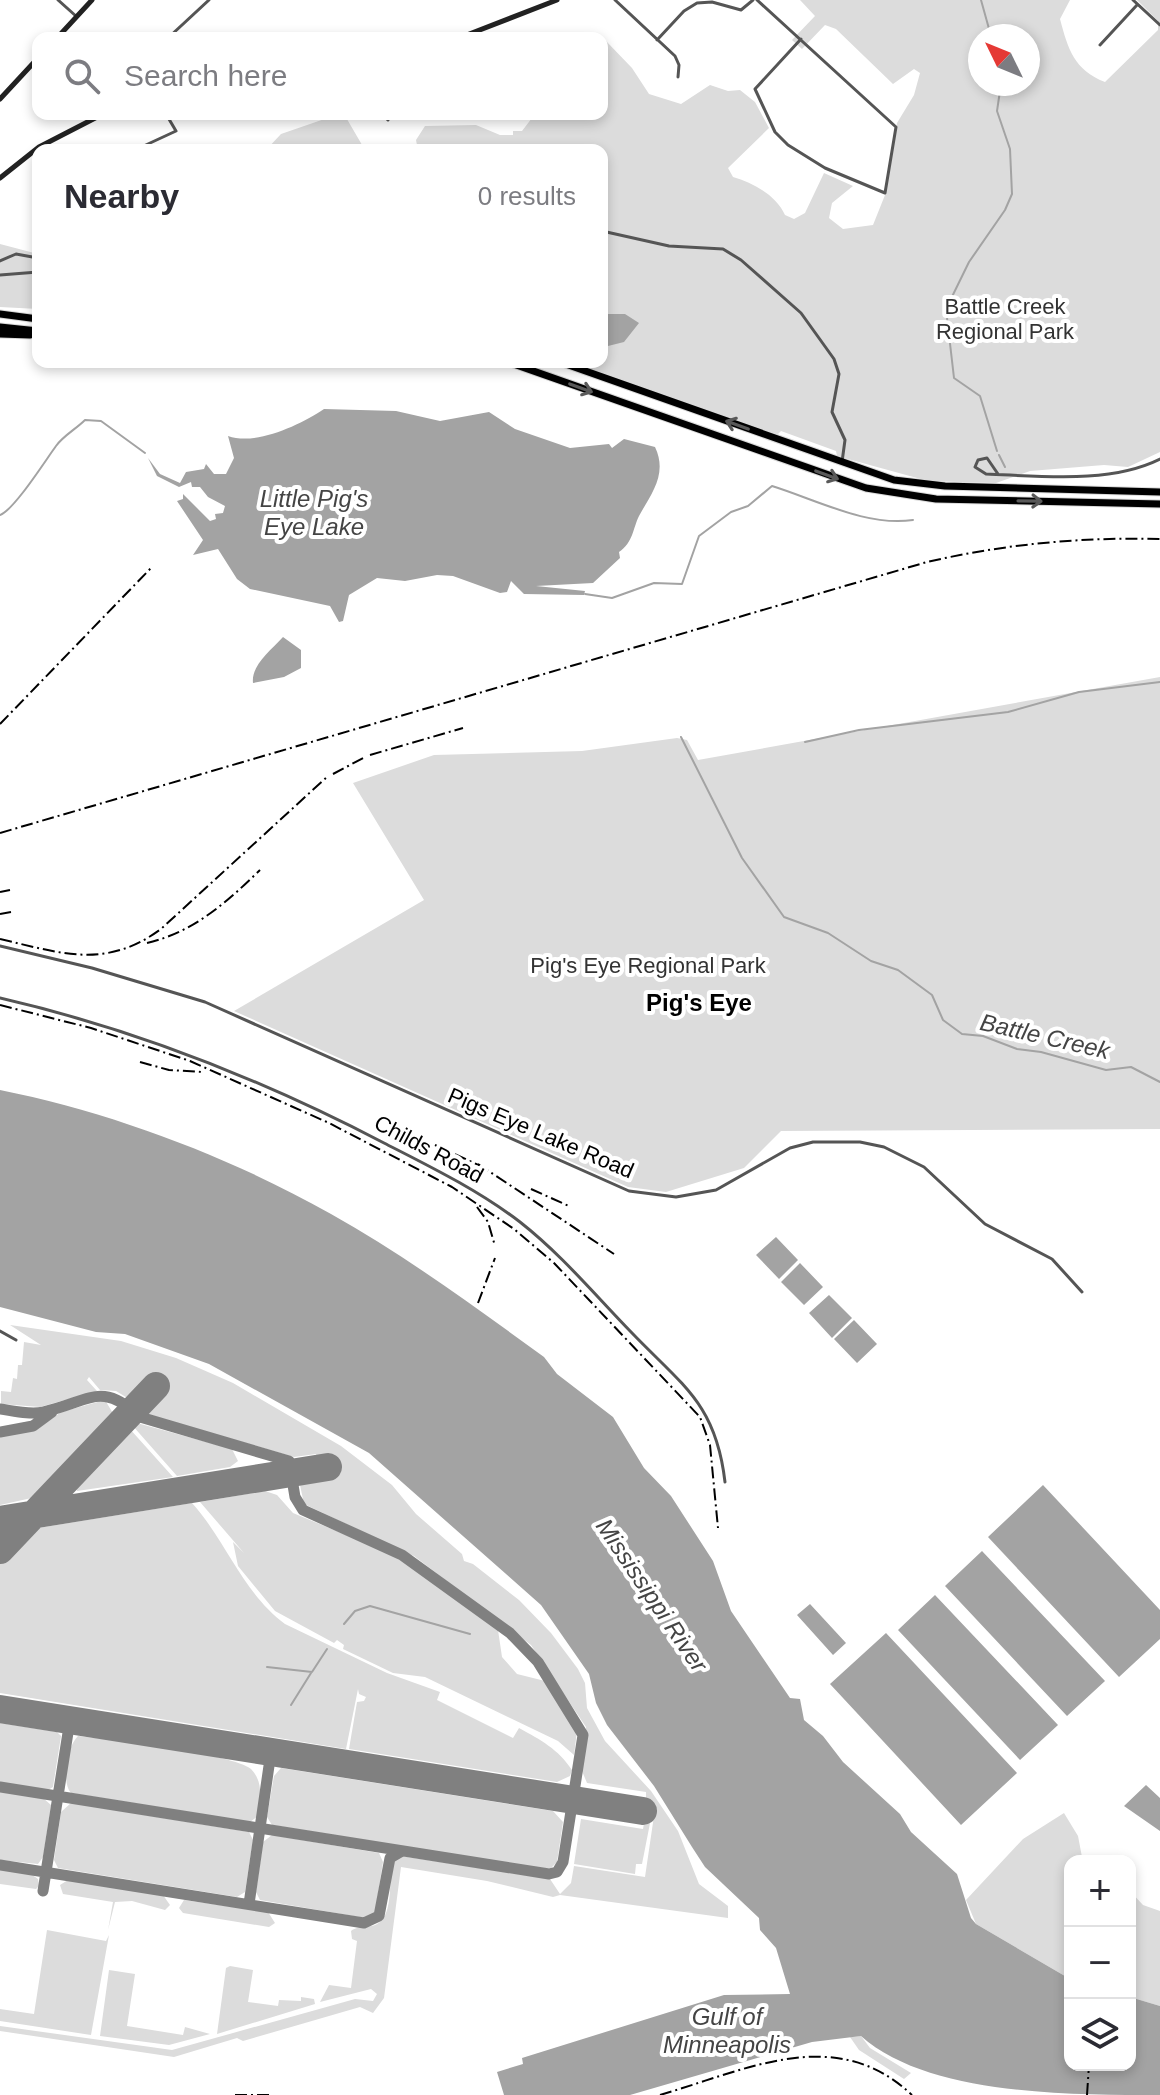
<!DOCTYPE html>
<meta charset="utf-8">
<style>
body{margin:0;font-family:Arial,sans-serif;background:#f2f2f3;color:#2b2b33}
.controls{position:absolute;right:24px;bottom:24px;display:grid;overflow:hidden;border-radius:16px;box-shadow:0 4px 12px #0003}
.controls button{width:72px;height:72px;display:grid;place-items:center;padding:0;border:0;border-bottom:2px solid #e1e1e2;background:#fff;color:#2b2b33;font:40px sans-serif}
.compass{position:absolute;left:968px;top:24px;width:72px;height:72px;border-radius:50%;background:#fff;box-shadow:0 4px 12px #0003;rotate:313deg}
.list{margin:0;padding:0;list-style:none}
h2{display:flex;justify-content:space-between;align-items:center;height:104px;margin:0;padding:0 32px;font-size:34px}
h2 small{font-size:26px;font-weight:400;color:#7c7c81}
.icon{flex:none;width:44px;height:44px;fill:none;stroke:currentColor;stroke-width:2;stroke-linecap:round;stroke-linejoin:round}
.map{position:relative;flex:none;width:1160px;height:2095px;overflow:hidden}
.search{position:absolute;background:#fff;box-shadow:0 4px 12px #0003;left:32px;top:32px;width:576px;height:88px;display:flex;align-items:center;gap:20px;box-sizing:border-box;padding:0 28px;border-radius:16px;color:#7c7c81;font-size:30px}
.panel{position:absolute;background:#fff;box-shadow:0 4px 12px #0003;left:32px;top:144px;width:576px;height:224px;border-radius:16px}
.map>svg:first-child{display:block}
.green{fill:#dcdcdc;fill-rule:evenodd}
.water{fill:#a3a3a3}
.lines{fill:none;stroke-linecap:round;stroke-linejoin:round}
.stream{stroke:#a3a3a3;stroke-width:2}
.taxiway{stroke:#808080;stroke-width:11}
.runway{stroke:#808080;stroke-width:28}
.highway-casing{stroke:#dbdbdb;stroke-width:9}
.street{stroke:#555;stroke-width:3}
.secondary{stroke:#222;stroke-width:5}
.highway{stroke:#000;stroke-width:7}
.rail{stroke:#000;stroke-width:2;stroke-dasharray:12 4 2 4;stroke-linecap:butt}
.oneway{stroke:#595959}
.labels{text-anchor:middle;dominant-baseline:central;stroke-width:8;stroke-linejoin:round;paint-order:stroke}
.park-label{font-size:22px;fill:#333;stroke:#fff}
.street-label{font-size:22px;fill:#000;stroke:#fff}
.water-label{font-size:24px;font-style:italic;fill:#444;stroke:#fff}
.neighbourhood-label{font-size:24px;font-weight:bold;fill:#000;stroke:#fff}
</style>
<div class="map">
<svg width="1160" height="2095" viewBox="0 0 1160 2095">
<rect width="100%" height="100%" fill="#fff"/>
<path class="green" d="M 800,0 L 1070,0 L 1060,19 C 1068,49 1074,70 1105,82 L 1158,30 L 1158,21 L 1137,0 L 1160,0 L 1160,452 L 1128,467 L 1104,465 L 1030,471 L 996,483 L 928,481 L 837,456 L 836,451 L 781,431 L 772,440 L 562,362 L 602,362 L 602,150 L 418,150 L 416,140 L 425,126 L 476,125 L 500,135 L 513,135 L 513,131 L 522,131 L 535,114 L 602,114 L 602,41 L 606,41 L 632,68 L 649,94 L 681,104 L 710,85 L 728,91 L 740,90 L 755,102 L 769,128 L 728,168 L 733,177 C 753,183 776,195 785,215 L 794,219 L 805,213 L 824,173 L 853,186 L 832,203 L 829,218 L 843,229 L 873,225 L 885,195 L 897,123 L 914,95 L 920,73 L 914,69 L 893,84 L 836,29 L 825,25 L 802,49 L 792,40 L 815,16 ZM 980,36 L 1028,36 L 1028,84 L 980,84 Z
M 339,114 L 344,114 L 365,150 L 266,150 L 281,134 Z
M 0,244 L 38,254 L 38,309 L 0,307 Z
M 1160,677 L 1160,1129 L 781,1131 L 744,1168 L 666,1192 L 628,1187 L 234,1011 L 424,900 L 353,783 L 434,755 L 582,751 L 677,738 L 687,740 L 698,760 Z
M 10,1325 L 121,1341 L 176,1358 L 233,1383 L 341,1446 L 392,1485 L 416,1514 L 462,1554 L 464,1561 L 473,1564 L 519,1600 L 551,1633 L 578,1669 L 585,1683 L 587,1708 L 605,1741 L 651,1791 L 678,1831 L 699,1884 L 728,1906 L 728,1918 L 560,1895 L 553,1897 L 487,1881 L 401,1867 L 384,1998 L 373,2013 L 360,2007 L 243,2041 L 237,2038 L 174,2057 L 0,2031 L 0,2026 L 172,2050 L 355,1999 L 373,2001 L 377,1994 L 371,1989 L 320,2002 L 329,1985 L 351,1988 L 357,1941 L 352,1939 L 351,1931 C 360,1924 372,1930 381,1921 C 395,1906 386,1876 396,1858 L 401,1856 L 550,1879 L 560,1894 L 571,1883 L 574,1866 L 645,1877 L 655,1809 L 646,1810 L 646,1792 L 587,1783 L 582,1771 L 586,1727 L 531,1645 L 414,1556 L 304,1504 L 300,1485 L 319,1482 L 320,1472 L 328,1469 L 327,1462 L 318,1462 L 316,1454 L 294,1457 L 143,1413 L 163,1392 L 149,1379 L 129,1399 L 116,1391 L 100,1390 L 89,1377 L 87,1380 L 97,1391 L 40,1407 L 1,1404 L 1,1391 L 11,1392 L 13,1378 L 17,1379 L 18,1365 L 22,1365 L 24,1342 L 41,1345 Z
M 105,1400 L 114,1415 L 36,1497 L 0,1505 L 0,1436 L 36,1430 L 61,1412 Z
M 137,1423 L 232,1449 L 238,1461 L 230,1467 L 177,1476 L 132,1425 Z
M 129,1428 L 173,1477 L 77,1491 L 75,1485 Z
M 265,1491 L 277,1495 L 293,1513 L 385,1551 L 412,1567 L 498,1630 L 502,1657 L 517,1674 L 545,1681 L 577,1731 L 574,1755 L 558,1741 L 425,1677 L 393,1673 L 343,1649 L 344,1645 L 337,1640 L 334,1643 L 275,1611 L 238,1566 L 233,1542 L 244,1553 L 200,1502 Z
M 192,1503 C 227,1542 242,1592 285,1624 L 387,1673 L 440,1692 L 437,1700 L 513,1738 L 519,1728 C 541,1740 558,1749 572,1770 L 570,1776 L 557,1782 L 349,1749 L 357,1702 L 364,1701 L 366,1697 L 359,1694 L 358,1689 L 346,1749 L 0,1693 L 0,1563 L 32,1529 Z
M 0,1723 L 57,1732 L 61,1736 L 53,1787 L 48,1790 L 0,1782 Z
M 78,1736 C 107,1739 234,1754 251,1769 C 264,1782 260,1800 258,1816 L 250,1822 L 71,1793 C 61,1782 67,1746 78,1736 Z
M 281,1768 L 553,1811 L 563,1822 L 557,1862 L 551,1868 L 544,1869 L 272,1825 L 267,1817 L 274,1776 Z
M 0,1792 L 43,1798 L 51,1805 L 43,1857 L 38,1864 L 0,1860 Z
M 71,1803 L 249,1832 L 253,1840 L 245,1892 L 237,1897 L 58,1868 L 54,1860 L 61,1812 Z
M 646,1812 L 652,1813 L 642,1864 L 636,1864 L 635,1874 L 574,1864 L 581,1819 L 643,1829 Z
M 1064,1813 L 1078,1836 L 1082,1857 L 1092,1861 L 1070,1861 L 1070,1979 L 976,1924 L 966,1900 L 1023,1839 Z
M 272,1835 L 379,1853 L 383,1862 L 375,1913 L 365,1918 L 260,1900 L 256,1892 L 263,1842 Z
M 0,1869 L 31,1874 L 38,1879 L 39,1886 L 36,1889 L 0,1884 Z
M 68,1880 L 163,1895 L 170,1905 L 165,1910 L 132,1901 L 115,1902 L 108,1930 L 113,1902 L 63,1894 L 60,1885 Z
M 1130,1891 L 1143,1905 L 1160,1911 L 1160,2006 L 1130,1997 Z
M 184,1900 L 268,1912 L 275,1923 L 269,1927 L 183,1913 L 179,1908 Z
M 47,1930 L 106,1941 L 109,1935 L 91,2035 L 0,2021 L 0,2009 L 34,2014 Z
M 230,1966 L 253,1970 L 248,2002 L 278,2006 L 279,2000 L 301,2001 L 301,1997 L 314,1999 L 315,2004 L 217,2034 L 226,1968 Z
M 109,1970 L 135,1974 L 127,2026 L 183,2035 L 185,2027 L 210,2034 L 169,2045 L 100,2036 Z
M 861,2036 L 870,2048 L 911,2073 L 904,2079 L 859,2050 L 850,2037 Z"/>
<path class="water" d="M 606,314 L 625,314 L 639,323 L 624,342 L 604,347 L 602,320 Z
M 324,409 L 396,411 L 440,421 L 489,412 L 515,429 L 570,448 L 609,444 L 612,448 L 624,439 L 655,447 C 668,474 651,494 639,516 C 633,528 633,543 619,552 L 620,558 L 593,583 L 536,586 L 585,591 L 584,595 L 524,594 L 511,581 L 507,592 L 500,593 L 453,576 L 437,575 L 405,581 L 377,578 L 349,595 L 343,621 L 339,622 L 330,606 L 250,589 L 237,579 L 218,549 L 193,555 L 203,540 L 177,501 L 183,499 L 183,494 L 210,521 L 216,519 L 215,514 L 223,513 L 225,506 L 208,497 L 200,487 L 192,487 L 191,482 L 179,487 L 157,476 L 148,458 L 160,474 L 180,483 L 186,472 L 204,469 L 206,464 L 214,474 L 226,474 L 234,458 L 228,436 C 256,446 300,425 324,409 Z
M 283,637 L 301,650 L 301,668 L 284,677 L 253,683 C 251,666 269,652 283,637 Z
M 0,1090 C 114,1113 230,1157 331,1214 C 406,1256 475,1307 544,1357 L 557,1374 L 613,1417 L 644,1468 L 671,1496 L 713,1561 L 731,1611 L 790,1698 L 800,1699 L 804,1720 L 823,1736 L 843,1762 L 900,1814 L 911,1832 L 957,1874 L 971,1918 L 976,1924 L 1070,1979 L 1070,2065 L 1130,2065 L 1130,1997 L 1160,2006 L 1160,2095 C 1067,2095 927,2095 861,2036 L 812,2042 L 630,2095 L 504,2095 L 497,2072 L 523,2064 L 522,2058 L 724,1995 L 790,1994 L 776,1948 L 760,1930 L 759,1918 L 705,1867 L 692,1847 L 654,1786 L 607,1725 L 596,1703 L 589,1674 L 541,1605 L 369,1453 L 209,1364 L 125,1334 L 96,1332 L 0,1307 Z
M 776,1237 L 798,1260 L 779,1279 L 756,1255 Z
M 800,1263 L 823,1287 L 804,1305 L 781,1282 Z
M 829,1295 L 852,1318 L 832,1338 L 809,1313 Z
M 854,1320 L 877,1344 L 857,1363 L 834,1339 Z
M 1043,1485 L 1160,1610 L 1160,1639 L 1119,1677 L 988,1537 Z
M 982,1551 L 1105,1681 L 1067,1716 L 945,1586 Z
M 935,1595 L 1058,1725 L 1020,1760 L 898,1630 Z
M 810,1604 L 846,1643 L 833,1655 L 797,1615 Z
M 886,1633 L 1017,1773 L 961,1825 L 830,1684 Z
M 1146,1785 L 1160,1798 L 1160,1831 L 1124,1806 Z"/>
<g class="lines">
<path class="stream" d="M 981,0 L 991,36
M 997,451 L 980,396 L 954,378 L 946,309 L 969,262 L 1005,210 L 1012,194 L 1010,149 L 997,111 L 1001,84
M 999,455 L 1005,467
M 0,515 C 14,510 45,461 56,446 C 63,436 76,429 85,420 L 101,421 L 145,453
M 585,594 L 612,598 L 654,583 L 682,584 L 699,536 L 731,512 L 748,506 L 772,486 C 817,500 867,527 913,520
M 681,737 L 742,858 L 784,917 L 828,933 L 871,961 L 898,970 L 932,995 L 943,1020 L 962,1034 L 983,1036 L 1017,1049 L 1041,1052 L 1106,1070 L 1131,1067 L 1160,1082
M 805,742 L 859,730 L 1008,712 L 1079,692 L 1160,682
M 344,1624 L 355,1611 L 370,1606 L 470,1634
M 267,1667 L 312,1672 L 327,1649
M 291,1705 L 311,1673"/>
<path class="taxiway" d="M 0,1409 C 14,1411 30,1415 43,1412 C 89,1402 101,1380 140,1417 L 289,1461 L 295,1497 L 303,1510 L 402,1555 L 510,1633 L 538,1662 L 583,1735 L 563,1862 L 557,1872 L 549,1874 L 0,1787
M 0,1432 L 33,1426 L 52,1412
M 0,1865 L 364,1923 L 379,1916 L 390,1858 L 402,1851
M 43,1891 L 70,1720
M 249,1904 L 271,1752"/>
<path class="runway" d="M 0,1520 L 328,1467
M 0,1550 L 156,1386
M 0,1709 L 643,1811"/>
<defs>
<path id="highway" d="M 0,314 L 38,319
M 0,327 L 38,331
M 0,334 L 30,335
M 508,362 L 866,488 L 936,499 L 1160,504
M 560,362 L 894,480 L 945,486 L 1160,492"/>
</defs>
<use href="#highway" class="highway-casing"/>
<path class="street" d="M 58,0 L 77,17
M 615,0 L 675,56 L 679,65 L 678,77
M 757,0 L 896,127 L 885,193 L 825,168 L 788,145 L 775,132 L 755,89 L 801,39
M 1133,0 L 1160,25
M 168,38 L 209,0
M 657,40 L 684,11 L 697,3 L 712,2 L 741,10 L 753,0
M 1100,45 L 1137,5
M 382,114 L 388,120
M 135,150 L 176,131 L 166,114
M 602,231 L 669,246 L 723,249 L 741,260 L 801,313 L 834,359 L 839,374 L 832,412 L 845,440 L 842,462
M 0,261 L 16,254 L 38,258
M 0,275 L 38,272
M 998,474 L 987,458 L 978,460 L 975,467 L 986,474 C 1041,476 1110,484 1160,459
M 0,946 L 92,968 L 205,1002 L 629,1191 L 676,1197 L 716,1190 L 790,1148 L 813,1142 L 860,1142 L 884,1147 L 924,1167 L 985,1224 L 1052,1259 L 1082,1292
M 0,998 C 135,1029 261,1079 384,1143 C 431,1167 478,1190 520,1222 C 562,1255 595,1295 632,1333 C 683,1386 716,1404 725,1482
M 0,1331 L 16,1340"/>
<path class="secondary" d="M 57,38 L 92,0
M 459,38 L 557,0
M 0,99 L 38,58
M 0,178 L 39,147 L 103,114"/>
<use href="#highway" class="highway"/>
<path class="rail" d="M 0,724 L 152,567
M 370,755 L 463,728
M 333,774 L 365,757
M 0,833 L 927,562 C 1005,544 1081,537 1160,539
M 0,892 L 10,890
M 0,914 L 11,912
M 0,939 C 61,953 105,970 161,929 L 328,776
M 147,943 C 194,932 227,902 260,870
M 0,1005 L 91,1028 L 190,1061 L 329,1123 L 452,1187 L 514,1229 L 554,1263 L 700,1417 L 710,1445 L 718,1528
M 140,1062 L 169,1070 L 203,1072
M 435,1145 L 487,1169
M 478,1164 L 614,1254
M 531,1189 L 571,1207
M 477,1207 L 488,1222 L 495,1246
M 478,1303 L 495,1258
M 235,2095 L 272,2095
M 660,2095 C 746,2070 836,2023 912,2095
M 1087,2095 L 1089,2065"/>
</g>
<defs><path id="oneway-shaft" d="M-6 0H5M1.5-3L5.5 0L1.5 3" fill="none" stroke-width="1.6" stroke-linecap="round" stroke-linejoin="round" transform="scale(2)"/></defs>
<g class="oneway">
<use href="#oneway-shaft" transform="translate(581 388) rotate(20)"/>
<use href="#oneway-shaft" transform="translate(737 425) rotate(-160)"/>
<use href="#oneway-shaft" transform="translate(827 475) rotate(20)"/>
<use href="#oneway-shaft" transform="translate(1030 501) rotate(1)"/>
</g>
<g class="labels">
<g class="park-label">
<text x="1005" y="306">Battle Creek<tspan x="1005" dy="25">Regional Park</tspan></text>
<text x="648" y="965">Pig's Eye Regional Park</text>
</g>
<g class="street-label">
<text transform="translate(541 1133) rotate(23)">Pigs Eye Lake Road</text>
<text transform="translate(429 1149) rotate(28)">Childs Road</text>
</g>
<g class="water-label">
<text x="314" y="498">Little Pig's<tspan x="314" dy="28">Eye Lake</tspan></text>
<text transform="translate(1045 1036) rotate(13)">Battle Creek</text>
<text transform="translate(652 1595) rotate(56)">Mississippi River</text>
<text x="727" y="2016">Gulf of<tspan x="727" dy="28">Minneapolis</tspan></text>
</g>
<g class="neighbourhood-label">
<text x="699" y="1002">Pig's Eye</text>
</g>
</g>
</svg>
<div class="controls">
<button>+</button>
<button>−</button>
<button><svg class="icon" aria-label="layers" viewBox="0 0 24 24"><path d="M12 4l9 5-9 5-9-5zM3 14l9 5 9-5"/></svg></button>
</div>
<svg class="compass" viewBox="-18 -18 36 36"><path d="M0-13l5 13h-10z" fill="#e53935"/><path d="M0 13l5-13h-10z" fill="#7c7c81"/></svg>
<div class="search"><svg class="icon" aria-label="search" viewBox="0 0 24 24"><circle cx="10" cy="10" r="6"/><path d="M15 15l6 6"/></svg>Search here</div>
<section class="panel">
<h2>Nearby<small>0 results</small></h2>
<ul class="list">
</ul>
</section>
</div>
